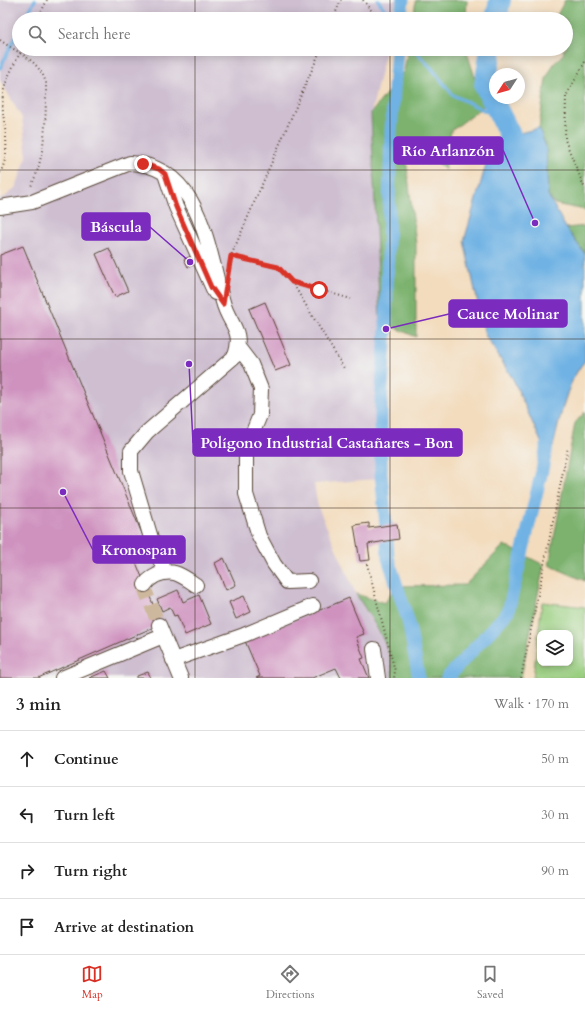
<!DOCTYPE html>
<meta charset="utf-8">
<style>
body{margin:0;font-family:Cardo,serif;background:#f2f2f2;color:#222}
.controls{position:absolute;right:12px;bottom:12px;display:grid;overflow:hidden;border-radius:8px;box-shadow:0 2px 10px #0003}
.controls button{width:36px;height:36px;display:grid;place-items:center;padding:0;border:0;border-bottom:1px solid #e0e0e0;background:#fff;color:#222;font:20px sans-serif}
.compass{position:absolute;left:489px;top:68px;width:36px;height:36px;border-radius:50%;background:#fff;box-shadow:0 2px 10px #0003;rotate:234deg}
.stop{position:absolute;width:12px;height:12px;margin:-9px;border:3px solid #d93025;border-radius:50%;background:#fff}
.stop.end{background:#d93025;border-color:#fff;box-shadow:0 1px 4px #0008}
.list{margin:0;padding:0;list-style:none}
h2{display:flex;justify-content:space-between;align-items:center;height:52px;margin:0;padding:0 16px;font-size:17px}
h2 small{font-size:13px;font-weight:400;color:#767676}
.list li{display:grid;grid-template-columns:26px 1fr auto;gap:12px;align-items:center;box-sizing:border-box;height:56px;padding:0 16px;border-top:1px solid #e0e0e0}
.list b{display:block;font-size:15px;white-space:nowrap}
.list em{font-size:13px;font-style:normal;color:#767676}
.icon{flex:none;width:22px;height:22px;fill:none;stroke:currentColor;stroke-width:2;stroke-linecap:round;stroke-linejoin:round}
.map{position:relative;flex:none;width:585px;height:678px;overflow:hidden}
.search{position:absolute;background:#fff;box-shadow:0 2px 10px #0003;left:12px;right:12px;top:12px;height:44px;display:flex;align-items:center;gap:10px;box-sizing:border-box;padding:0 14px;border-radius:22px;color:#767676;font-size:15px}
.sheet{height:276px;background:#fff}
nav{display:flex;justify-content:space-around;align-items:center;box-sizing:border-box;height:56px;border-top:1px solid #e0e0e0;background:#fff;font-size:11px;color:#767676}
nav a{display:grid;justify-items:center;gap:2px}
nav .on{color:#d93025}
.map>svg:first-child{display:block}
.industrial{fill:#cebed0}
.green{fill:#9acf80;stroke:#6a7c4f;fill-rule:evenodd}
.forest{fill:#7bb26e;stroke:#5b6e46}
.water{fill:#6fb2e4;stroke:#556e81}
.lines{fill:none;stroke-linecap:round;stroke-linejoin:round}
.stream{stroke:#6fb2e4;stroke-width:3.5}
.canal{stroke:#6fb2e4;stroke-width:13}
.river{stroke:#6fb2e4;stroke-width:22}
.building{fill:#cf92bf}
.minor-tunnel{stroke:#ceb89d;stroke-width:14;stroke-dasharray:14 7;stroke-linecap:butt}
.minor-casing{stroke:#574536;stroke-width:16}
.path{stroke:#574536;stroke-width:2;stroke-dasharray:1 3;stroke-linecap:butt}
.minor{stroke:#fff;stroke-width:14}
.route{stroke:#d93025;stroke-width:5}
.grid{fill:none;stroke:#3b2a1e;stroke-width:1;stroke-opacity:0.55}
.leader{fill:none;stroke:#7b2cbf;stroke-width:1.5}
.callout-dot{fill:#7b2cbf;stroke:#f6f6f2;stroke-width:1.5}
.callout{fill:#7b2cbf;stroke:#7b2cbf;stroke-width:1.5}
.callout-label{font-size:15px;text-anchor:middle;font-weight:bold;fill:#fff}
</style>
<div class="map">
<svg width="585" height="678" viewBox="0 0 585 678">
<rect width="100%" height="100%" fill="#f6f6f2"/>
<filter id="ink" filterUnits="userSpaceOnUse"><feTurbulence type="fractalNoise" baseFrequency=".025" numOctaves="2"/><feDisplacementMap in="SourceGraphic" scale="8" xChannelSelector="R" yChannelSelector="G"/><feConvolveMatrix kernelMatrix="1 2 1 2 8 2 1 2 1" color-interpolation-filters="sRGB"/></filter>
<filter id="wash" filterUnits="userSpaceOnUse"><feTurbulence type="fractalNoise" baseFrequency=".012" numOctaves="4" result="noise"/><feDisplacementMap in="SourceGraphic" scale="16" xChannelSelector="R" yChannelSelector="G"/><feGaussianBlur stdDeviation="0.9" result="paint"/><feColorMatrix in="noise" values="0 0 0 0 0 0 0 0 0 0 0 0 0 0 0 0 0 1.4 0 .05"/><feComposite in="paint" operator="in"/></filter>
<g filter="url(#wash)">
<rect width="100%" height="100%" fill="#f3dcbd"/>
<path class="industrial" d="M 0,0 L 396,0 L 392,19 L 19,19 L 19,49 L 386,49 L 371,113 L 380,321 L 376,479 L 314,484 L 318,507 L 356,594 L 383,638 L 393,670 L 392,678 L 0,678 L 0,198 L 5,197 L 16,187 L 27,156 L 22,118 L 0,80 Z"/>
<path class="green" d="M 542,602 L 585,607 L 585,678 L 533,678 ZM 540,633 L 570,633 L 570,663 L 540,663 Z"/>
<path class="forest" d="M 416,0 L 467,0 L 466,19 L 413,19 Z
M 565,0 L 585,0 L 585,210 L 555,204 L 548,195 L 546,147 L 539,128 L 546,79 L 553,65 L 564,53 L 563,49 L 566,49 L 566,19 L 555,19 Z
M 408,49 L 466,49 L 484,106 L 451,131 L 445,170 L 424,148 L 404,141 L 416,245 L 416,337 L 380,321 L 371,113 L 404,71 Z
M 585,226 L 585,254 L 566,228 Z
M 585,412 L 585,581 L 549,565 L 575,423 Z
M 504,545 L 544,565 L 521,678 L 392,678 C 395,650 370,617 356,594 L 385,603 L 395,586 L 465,585 Z"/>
<path class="water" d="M 539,128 L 546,147 L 548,195 L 566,228 L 585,254 L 585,361 C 565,383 560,422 552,450 L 542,444 L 513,379 L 485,335 L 464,241 L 493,140 Z"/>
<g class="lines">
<path class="stream" d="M 378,0 L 391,19
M 25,19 L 35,0
M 414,49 L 433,70 L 453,95 L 502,119
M 0,68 L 19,30"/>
<path class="canal" d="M 400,19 L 403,0
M 386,525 L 381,473 L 381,403 L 386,329 L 391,131 L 397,49
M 387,541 L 388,558 L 408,620 L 419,678
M 447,678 L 508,612 L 541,475 L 550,430"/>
<path class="river" d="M 496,19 L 500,0
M 491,49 L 485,85 L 516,147 L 520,163"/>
</g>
<g id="blocks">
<path class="building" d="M 23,246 L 150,553 L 135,560 L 161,624 L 38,678 L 0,678 L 0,255 Z
M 109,248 L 128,291 L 115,297 L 96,254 Z
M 192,256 L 195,264 L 188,267 L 184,259 Z
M 265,302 L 291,365 L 275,371 L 249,309 Z
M 369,523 L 369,528 L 397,524 L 399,539 L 368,544 L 370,560 L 360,561 L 354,525 Z
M 224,558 L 236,585 L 226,590 L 215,563 Z
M 178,590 L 183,602 L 199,595 L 211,624 L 185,635 L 177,615 L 174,616 L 170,607 L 162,611 L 157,599 Z
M 244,596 L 251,612 L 236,619 L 229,602 Z
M 349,598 L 364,634 L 356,637 L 364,658 L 361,659 L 369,678 L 341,678 L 336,668 L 312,678 L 256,678 L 260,676 L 245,641 Z
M 106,671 L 110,678 L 89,678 Z
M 148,672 L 151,678 L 137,678 L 137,676 Z"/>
</g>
</g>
<g filter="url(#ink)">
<use href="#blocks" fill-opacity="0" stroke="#574536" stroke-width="1"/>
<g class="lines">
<path class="minor-tunnel" d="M 145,585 L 145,590 L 159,625"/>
<defs>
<path id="minor" d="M 165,174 L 176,207 L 215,293
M 0,207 L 32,202 L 130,163 C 201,165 208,251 223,302 C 229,325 244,329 235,356 L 147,432 L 131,451 L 131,471 L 151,538 L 165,572
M 238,347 L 251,364 L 261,389 L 260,415 L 246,449 L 246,494 L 259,536 L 274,564 L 287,582 L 309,581
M 145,585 C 148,579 152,578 157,575 C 174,568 182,576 196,585
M 159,625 L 181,678
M 374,649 L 378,678
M 173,660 L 244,635 L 313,606
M 62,678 L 163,636"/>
</defs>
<use href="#minor" class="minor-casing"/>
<path class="path" d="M 363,0 L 378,19
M 38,19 L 47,0
M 333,19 L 341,0
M 0,40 C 17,53 39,59 46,83 C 46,115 46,159 30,188
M 585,62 L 566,96 L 565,140 L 585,189
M 0,173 C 14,147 0,121 3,94 C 6,78 15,63 22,49
M 231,256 L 278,267 L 292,282 L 345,370
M 229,270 L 231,256 L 321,49
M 293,282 L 351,299
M 367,564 L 395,671 L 394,678
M 521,678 L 568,447"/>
<use href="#minor" class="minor"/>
</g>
</g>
<g class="lines" filter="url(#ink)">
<path class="route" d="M 143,164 L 159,169 L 165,174 L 176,207 L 211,287 L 223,304 L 231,256 L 278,267 L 292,282 L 319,290"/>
</g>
<path class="grid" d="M 195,0 L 195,19M 390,0 L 390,19M 195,49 L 195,678M 390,49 L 390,678M 0,170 L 585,170M 0,339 L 585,339M 0,508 L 585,508"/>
<path class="leader" d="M535 223L503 150M190 262L150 227M386 329L449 314M189 364L193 443M63 492L93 550"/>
<g class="callout-dot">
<circle cx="535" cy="223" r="4"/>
<circle cx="190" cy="262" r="4"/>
<circle cx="386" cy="329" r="4"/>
<circle cx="189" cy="364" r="4"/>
<circle cx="63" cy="492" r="4"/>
</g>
<g class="callout">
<rect x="394" y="137" width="109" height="27" rx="4"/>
<rect x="82" y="213" width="68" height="27" rx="4"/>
<rect x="449" y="300" width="118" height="27" rx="4"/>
<rect x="193" y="429" width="269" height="27" rx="4"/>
<rect x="93" y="536" width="92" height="27" rx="4"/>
</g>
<g class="callout-label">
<text x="448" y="156">Río Arlanzón</text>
<text x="116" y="232">Báscula</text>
<text x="508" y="319">Cauce Molinar</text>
<text x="327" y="448">Polígono Industrial Castañares - Bon</text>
<text x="139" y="555">Kronospan</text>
</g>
</svg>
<div class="controls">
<button><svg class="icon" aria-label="layers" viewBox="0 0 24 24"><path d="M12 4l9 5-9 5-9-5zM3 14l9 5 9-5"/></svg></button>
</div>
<svg class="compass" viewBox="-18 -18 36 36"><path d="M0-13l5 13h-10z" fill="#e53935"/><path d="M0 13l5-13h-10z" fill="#767676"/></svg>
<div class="stop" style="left:319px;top:290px"></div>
<div class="stop end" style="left:143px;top:164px"></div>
<div class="search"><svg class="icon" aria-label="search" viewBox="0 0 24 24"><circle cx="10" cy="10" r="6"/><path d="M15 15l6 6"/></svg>Search here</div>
</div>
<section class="sheet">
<h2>3 min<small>Walk · 170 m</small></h2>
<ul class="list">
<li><svg class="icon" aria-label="ahead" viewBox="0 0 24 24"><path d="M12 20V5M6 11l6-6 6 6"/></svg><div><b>Continue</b></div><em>50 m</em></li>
<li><svg class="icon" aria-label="left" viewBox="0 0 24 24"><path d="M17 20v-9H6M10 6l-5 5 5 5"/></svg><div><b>Turn left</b></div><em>30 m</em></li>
<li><svg class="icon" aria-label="right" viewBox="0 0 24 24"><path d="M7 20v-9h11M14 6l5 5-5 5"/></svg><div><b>Turn right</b></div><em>90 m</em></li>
<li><svg class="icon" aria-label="arrive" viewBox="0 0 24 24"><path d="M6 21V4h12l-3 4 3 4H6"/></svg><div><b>Arrive at destination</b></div></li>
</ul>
</section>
<nav>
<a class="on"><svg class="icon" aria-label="map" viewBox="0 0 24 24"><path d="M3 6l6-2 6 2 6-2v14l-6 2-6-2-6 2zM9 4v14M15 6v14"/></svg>Map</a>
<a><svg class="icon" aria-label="directions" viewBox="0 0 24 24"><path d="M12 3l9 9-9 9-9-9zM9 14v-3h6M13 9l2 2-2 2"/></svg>Directions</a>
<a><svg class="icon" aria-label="saved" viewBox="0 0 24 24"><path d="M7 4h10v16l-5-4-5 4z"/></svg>Saved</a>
</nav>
